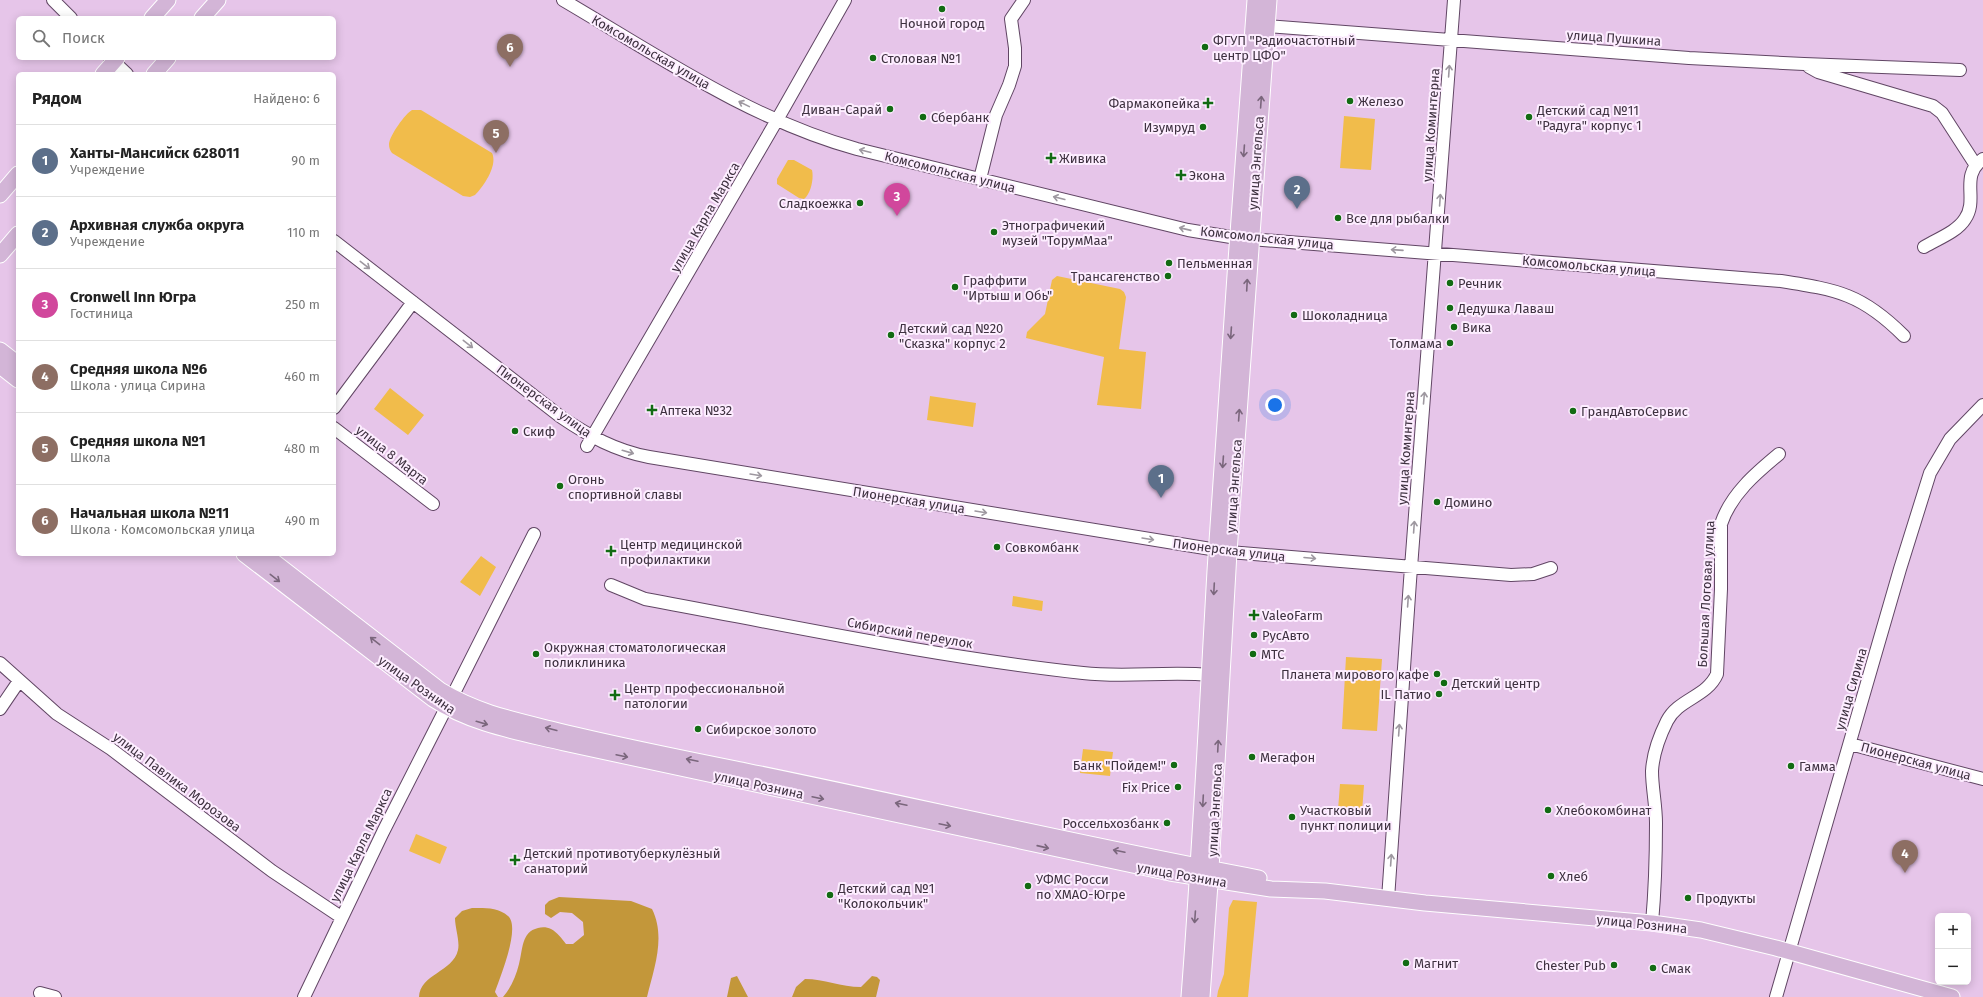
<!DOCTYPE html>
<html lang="ru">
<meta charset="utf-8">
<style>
body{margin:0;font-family:"Fira Sans",sans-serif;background:#f2f2f2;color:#222}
.controls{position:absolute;right:12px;bottom:12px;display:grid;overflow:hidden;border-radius:6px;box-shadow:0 2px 10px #0003}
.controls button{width:36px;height:36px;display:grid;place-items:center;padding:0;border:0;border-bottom:1px solid #e0e0e0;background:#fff;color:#222;font:20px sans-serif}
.you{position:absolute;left:1275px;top:405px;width:14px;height:14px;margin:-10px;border:3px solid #fff;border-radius:50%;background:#1a73e8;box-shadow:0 0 0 6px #1a73e833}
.badge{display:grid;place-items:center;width:26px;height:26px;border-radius:50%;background:#b45309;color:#fff;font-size:13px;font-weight:700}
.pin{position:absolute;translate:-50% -33px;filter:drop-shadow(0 1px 2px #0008)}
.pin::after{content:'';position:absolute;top:21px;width:14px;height:12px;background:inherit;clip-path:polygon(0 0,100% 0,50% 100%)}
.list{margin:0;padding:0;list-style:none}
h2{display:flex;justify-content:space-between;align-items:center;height:52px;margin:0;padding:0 16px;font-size:17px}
h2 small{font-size:13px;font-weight:400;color:#767676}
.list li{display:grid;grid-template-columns:26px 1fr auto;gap:12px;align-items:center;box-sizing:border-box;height:72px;padding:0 16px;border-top:1px solid #e0e0e0}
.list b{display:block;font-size:15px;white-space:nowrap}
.list p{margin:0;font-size:13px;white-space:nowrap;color:#767676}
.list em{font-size:13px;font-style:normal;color:#767676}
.icon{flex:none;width:22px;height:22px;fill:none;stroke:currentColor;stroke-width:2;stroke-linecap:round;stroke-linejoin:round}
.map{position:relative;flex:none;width:1983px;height:997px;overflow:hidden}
.search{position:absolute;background:#fff;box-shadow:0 2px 10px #0003;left:16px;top:16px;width:320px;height:44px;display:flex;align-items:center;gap:10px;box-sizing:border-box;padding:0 14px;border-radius:6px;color:#767676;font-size:15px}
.panel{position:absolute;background:#fff;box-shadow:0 2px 10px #0003;left:16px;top:72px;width:320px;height:484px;border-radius:6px}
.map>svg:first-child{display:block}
.green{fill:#f1bc4b}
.forest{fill:#c3973a}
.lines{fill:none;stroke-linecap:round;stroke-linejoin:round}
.minor-casing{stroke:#614664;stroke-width:14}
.major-casing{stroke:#fff;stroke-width:17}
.minor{stroke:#fff;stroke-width:12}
.major{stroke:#d3b5d7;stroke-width:15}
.oneway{stroke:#9e98a0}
.oneway2{stroke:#7a667c}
.poi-dot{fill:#126b13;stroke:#fdedff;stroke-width:1.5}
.labels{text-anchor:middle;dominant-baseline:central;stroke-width:4;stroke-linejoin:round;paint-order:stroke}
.poi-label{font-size:13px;fill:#3e3140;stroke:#fdedff;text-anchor:start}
.street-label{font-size:13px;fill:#3e3140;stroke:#fdedff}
</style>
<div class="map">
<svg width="1983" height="997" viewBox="0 0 1983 997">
<rect width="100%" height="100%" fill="#e6c5e9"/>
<path class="green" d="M 412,110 L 421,110 L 492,153 C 498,165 484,186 475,195 L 470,197 L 463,196 L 392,153 C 390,150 389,148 389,144 C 390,135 405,114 412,110 Z
M 1344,116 L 1375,119 L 1371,170 L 1340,168 Z
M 788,160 L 794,160 L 812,170 C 814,178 811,194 804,199 L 799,198 L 777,184 L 777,179 Z
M 1057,276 L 1120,289 L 1124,292 L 1126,297 L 1119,349 L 1146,352 L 1141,409 L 1097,405 L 1104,357 L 1026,338 L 1027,332 L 1045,314 L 1052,280 Z
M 390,388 L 424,415 L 408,435 L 374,409 Z
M 930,396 L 976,403 L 973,427 L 927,420 Z
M 481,556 L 496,567 L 480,596 L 460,582 Z
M 1013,596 L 1043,601 L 1042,611 L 1012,606 Z
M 1346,657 L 1382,659 L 1377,731 L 1342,729 Z
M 1083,749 L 1113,752 L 1110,776 L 1080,773 Z
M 1340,784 L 1364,785 L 1362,812 L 1338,810 Z
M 416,834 L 447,847 L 440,864 L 409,851 Z
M 1233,900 L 1257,902 L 1248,997 L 1217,997 L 1218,991 L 1224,974 L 1229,908 Z"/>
<path class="forest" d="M 559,897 L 631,901 L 652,909 C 666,937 654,968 647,997 L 503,997 C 511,988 516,976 519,964 C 523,950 521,932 538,928 C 542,927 547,927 551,929 C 557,932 562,939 566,944 L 573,944 L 584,935 L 583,922 L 572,913 L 560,912 L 551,918 L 545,914 L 545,905 L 549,901 Z
M 472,908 C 484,908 498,907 508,916 C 521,927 500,977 495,992 L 498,997 L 419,997 C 420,974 453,972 458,950 C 460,941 455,928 455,918 L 462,911 Z
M 737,976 L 748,997 L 727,997 L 731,978 Z
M 872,976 L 877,977 L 880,980 L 876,997 L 792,997 L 796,987 L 805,979 C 824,979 841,987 861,987 Z"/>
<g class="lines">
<defs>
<path id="minor" d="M 53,0 L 71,18
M 563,0 C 657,55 751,120 857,149 L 1188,230 L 1237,238
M 1266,26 L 1689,58 L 1804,64 L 1960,70
M 110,58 L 127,74
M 1809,67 L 1818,72 L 1933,106 L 1942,113 L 1975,164
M 980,179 L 996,115 L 1009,85 L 1015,66 L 1015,48 L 1011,19 L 1024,0
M 1250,239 L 1781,281 C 1838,290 1862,294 1904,336
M 334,241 L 561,417 C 589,436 616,451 649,457 L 1217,550
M 1924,247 C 1937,239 1957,232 1965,219 C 1979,199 1959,176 1983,159
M 334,408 L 413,302
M 334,428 L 433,504
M 587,446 L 777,120 L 845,0
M 1229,552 L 1511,575 L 1533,574 L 1551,568
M 611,585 L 645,599 C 791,626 936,657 1083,673 C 1125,678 1167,671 1210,675
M 0,663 L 57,714 L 111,749 L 272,871 L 341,917
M 452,697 L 534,534
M 0,709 L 19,681
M 1850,744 L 1983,779
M 1388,899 L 1410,581 L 1454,0
M 1652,923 C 1655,890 1656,856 1656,823 C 1656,805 1652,788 1652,771 C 1653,754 1659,737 1667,721 C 1678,699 1707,697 1717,674 L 1721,589 L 1721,524 C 1731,494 1756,473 1779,454
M 40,993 L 55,997
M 304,997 L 383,832 L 446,708
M 1776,997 L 1900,569 L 1930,473 L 1950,439 L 1983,405"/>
<path id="major" d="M 152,18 L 168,0
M 202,18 L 218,0
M 103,74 L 117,58
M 154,74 L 168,58
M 0,195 L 18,174
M 0,255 L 18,234
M 0,350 L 18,364
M 0,366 L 18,380
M 244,554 L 433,699 C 473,725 519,732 564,743 L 1170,873 L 1271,889 L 1325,891 L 1425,903 L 1652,923 L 1701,930 L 1776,948 L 1952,997
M 264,554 L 440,690 C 477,712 510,719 551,729 C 615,745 681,758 746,771 C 917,806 1087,846 1259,878
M 1189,997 C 1200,855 1207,713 1215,571 C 1227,381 1241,190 1255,0
M 1202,997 L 1211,869 L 1229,552 L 1269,0"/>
</defs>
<use href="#minor" class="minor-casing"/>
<use href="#major" class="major-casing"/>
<use href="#minor" class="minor"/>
<use href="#major" class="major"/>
</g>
<defs><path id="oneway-shaft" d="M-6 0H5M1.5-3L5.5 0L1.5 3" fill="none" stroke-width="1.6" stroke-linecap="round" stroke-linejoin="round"/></defs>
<g class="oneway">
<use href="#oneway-shaft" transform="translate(1449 71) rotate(-86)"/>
<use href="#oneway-shaft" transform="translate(744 104) rotate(-154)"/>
<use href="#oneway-shaft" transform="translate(865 151) rotate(-166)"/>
<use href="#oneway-shaft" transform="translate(1059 198) rotate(-166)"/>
<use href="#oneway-shaft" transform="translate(1440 200) rotate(-86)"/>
<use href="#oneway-shaft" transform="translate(1185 229) rotate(-167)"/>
<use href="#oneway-shaft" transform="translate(1397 250) rotate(-176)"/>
<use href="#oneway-shaft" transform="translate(365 265) rotate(38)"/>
<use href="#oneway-shaft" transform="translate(468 344) rotate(38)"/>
<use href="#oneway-shaft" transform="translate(1424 398) rotate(-85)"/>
<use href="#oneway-shaft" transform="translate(628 452) rotate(16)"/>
<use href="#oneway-shaft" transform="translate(756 475) rotate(9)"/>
<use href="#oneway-shaft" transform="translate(981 512) rotate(9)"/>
<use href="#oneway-shaft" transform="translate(1414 527) rotate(-86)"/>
<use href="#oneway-shaft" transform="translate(1148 539) rotate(9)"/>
<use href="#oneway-shaft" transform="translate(1310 558) rotate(5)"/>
<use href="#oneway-shaft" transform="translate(1408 601) rotate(-86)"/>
<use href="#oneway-shaft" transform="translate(1399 730) rotate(-86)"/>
<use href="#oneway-shaft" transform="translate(1391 860) rotate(-86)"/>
</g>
<g class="oneway2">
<use href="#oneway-shaft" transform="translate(1261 102) rotate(-86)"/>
<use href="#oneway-shaft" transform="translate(1244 151) rotate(94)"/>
<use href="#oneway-shaft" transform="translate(1247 285) rotate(-87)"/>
<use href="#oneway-shaft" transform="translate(1231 333) rotate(94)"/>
<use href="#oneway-shaft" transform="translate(1239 415) rotate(-86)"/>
<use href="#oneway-shaft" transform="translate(1223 462) rotate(94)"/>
<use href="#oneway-shaft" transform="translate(275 578) rotate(38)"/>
<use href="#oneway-shaft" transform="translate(1214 589) rotate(93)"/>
<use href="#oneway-shaft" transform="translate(375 641) rotate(-142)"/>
<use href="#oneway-shaft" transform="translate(482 723) rotate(16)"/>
<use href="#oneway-shaft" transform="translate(551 729) rotate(-166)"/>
<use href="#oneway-shaft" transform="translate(1218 746) rotate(-87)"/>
<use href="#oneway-shaft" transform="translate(622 756) rotate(12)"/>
<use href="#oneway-shaft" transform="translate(692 760) rotate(-168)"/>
<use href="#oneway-shaft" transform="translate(818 798) rotate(12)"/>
<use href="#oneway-shaft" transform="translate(1203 801) rotate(93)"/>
<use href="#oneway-shaft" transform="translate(901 804) rotate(-168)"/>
<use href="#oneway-shaft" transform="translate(945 825) rotate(12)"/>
<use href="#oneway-shaft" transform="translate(1043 847) rotate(13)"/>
<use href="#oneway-shaft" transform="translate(1119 851) rotate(-168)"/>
<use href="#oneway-shaft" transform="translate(1195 917) rotate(94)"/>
</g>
<g class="poi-dot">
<circle cx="942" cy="9" r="4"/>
<circle cx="1205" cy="47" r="4"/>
<circle cx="873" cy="58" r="4"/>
<circle cx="1350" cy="101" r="4"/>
<path d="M1206 97h4v4h4v4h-4v4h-4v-4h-4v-4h4z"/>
<circle cx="890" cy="109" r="4"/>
<circle cx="923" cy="117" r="4"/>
<circle cx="1529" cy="117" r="4"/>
<circle cx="1203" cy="127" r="4"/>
<path d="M1049 152h4v4h4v4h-4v4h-4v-4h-4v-4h4z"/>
<path d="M1179 169h4v4h4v4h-4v4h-4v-4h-4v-4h4z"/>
<circle cx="860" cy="203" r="4"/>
<circle cx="1338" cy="218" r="4"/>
<circle cx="994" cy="232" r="4"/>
<circle cx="1169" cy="263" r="4"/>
<circle cx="1168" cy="276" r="4"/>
<circle cx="1450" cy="283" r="4"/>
<circle cx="955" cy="287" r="4"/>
<circle cx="1450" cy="308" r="4"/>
<circle cx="1294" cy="315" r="4"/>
<circle cx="1454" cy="327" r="4"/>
<circle cx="891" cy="335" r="4"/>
<circle cx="1450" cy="343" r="4"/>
<path d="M650 404h4v4h4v4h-4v4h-4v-4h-4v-4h4z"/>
<circle cx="1573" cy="411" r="4"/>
<circle cx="515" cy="431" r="4"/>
<circle cx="560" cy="486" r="4"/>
<circle cx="1437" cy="502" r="4"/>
<circle cx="997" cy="547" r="4"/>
<path d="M609 545h4v4h4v4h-4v4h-4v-4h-4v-4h4z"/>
<path d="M1252 609h4v4h4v4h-4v4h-4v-4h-4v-4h4z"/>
<circle cx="1254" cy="635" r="4"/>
<circle cx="536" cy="654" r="4"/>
<circle cx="1253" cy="654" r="4"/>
<circle cx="1437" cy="674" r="4"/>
<circle cx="1444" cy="683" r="4"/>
<circle cx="1439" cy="694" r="4"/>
<path d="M613 689h4v4h4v4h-4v4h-4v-4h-4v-4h4z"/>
<circle cx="698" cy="729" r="4"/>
<circle cx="1252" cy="757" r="4"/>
<circle cx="1174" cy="765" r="4"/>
<circle cx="1791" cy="766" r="4"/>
<circle cx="1178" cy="787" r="4"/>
<circle cx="1548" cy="810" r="4"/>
<circle cx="1292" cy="817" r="4"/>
<circle cx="1167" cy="823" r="4"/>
<path d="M513 854h4v4h4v4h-4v4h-4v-4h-4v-4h4z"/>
<circle cx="1551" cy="876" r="4"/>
<circle cx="1028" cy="886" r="4"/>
<circle cx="830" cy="895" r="4"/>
<circle cx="1688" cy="898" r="4"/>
<circle cx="1406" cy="963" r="4"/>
<circle cx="1614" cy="965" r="4"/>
<circle cx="1653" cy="968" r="4"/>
</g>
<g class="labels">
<g class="poi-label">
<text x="942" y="23" text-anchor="middle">Ночной город</text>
<text x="1213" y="40">ФГУП "Радиочастотный<tspan x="1213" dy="15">центр ЦФО"</tspan></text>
<text x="881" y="58">Столовая №1</text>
<text x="1358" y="101">Железо</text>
<text x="1200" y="103" text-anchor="end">Фармакопейка</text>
<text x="882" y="109" text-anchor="end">Диван-Сарай</text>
<text x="1537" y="110">Детский сад №11<tspan x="1537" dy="15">"Радуга" корпус 1</tspan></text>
<text x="931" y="117">Сбербанк</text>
<text x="1195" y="127" text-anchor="end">Изумруд</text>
<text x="1059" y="158">Живика</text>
<text x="1189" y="175">Экона</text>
<text x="852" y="203" text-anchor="end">Сладкоежка</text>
<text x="1346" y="218">Все для рыбалки</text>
<text x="1002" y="225">Этнографичекий<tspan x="1002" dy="15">музей "ТорумМаа"</tspan></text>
<text x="1177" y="263">Пельменная</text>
<text x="1160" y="276" text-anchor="end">Трансагенство</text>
<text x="963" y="280">Граффити<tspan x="963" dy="15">"Иртыш и Обь"</tspan></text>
<text x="1458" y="283">Речник</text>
<text x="1458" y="308">Дедушка Лаваш</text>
<text x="1302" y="315">Шоколадница</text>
<text x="1462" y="327">Вика</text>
<text x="899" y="328">Детский сад №20<tspan x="899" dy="15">"Сказка" корпус 2</tspan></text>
<text x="1442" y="343" text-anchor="end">Толмама</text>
<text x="660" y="410">Аптека №32</text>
<text x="1581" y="411">ГрандАвтоСервис</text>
<text x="523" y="431">Скиф</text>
<text x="568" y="479">Огонь<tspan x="568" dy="15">спортивной славы</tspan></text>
<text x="1445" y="502">Домино</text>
<text x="620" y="544">Центр медицинской<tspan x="620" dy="15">профилактики</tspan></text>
<text x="1005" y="547">Совкомбанк</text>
<text x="1262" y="615">ValeoFarm</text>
<text x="1262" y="635">РусАвто</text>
<text x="544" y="647">Окружная стоматологическая<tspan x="544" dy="15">поликлиника</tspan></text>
<text x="1261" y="654">МТС</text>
<text x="1429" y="674" text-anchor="end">Планета мирового кафе</text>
<text x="1452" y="683">Детский центр</text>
<text x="624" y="688">Центр профессиональной<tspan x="624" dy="15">патологии</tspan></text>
<text x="1431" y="694" text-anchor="end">IL Патио</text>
<text x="706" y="729">Сибирское золото</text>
<text x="1260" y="757">Мегафон</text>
<text x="1166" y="765" text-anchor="end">Банк "Пойдем!"</text>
<text x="1799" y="766">Гамма</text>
<text x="1170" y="787" text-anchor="end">Fix Price</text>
<text x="1300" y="810">Участковый<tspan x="1300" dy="15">пункт полиции</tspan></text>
<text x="1556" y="810">Хлебокомбинат</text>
<text x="1159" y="823" text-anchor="end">Россельхозбанк</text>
<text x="524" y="853">Детский противотуберкулёзный<tspan x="524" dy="15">санаторий</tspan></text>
<text x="1559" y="876">Хлеб</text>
<text x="1036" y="879">УФМС Росси<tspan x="1036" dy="15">по ХМАО-Югре</tspan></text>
<text x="838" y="888">Детский сад №1<tspan x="838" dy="15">"Колокольчик"</tspan></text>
<text x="1696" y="898">Продукты</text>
<text x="1414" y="963">Магнит</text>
<text x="1606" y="965" text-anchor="end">Chester Pub</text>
<text x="1661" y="968">Смак</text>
</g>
<g class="street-label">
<text transform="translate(1614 38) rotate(4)">улица Пушкина</text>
<text transform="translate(651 52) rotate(30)">Комсомольская улица</text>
<text transform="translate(1431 125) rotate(-86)">улица Коминтерна</text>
<text transform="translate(1256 163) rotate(-86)">улица Энгельса</text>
<text transform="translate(950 172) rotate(14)">Комсомольская улица</text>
<text transform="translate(705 217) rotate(-60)">улица Карла Маркса</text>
<text transform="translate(1267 238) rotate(6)">Комсомольская улица</text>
<text transform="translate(1589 266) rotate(5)">Комсомольская улица</text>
<text transform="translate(544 401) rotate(36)">Пионерская улица</text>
<text transform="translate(1406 448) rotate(-86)">улица Коминтерна</text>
<text transform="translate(392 455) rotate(38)">улица 8 Марта</text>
<text transform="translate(1234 486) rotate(-86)">улица Энгельса</text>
<text transform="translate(909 500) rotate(9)">Пионерская улица</text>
<text transform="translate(1229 550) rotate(7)">Пионерская улица</text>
<text transform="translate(1706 594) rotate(-87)">Большая Логовая улица</text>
<text transform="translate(910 633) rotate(10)">Сибирский переулок</text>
<text transform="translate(417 685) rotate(35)">улица Рознина</text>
<text transform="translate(1851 689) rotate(-74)">улица Сирина</text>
<text transform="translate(1916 761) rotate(15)">Пионерская улица</text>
<text transform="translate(177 782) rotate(37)">улица Павлика Морозова</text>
<text transform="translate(759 785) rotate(12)">улица Рознина</text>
<text transform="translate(1215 810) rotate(-87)">улица Энгельса</text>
<text transform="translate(361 845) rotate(-64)">улица Карла Маркса</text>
<text transform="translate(1182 875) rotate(10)">улица Рознина</text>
<text transform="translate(1642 924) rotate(6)">улица Рознина</text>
</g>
</g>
</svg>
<div class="controls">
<button>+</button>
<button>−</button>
</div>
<div class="you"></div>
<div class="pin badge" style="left:1161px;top:498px;background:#5c6f8a">1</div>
<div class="pin badge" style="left:1297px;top:209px;background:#5c6f8a">2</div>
<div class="pin badge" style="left:897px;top:216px;background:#d1479c">3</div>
<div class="pin badge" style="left:1905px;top:873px;background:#8d6e63">4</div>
<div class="pin badge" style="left:496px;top:153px;background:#8d6e63">5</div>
<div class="pin badge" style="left:510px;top:67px;background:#8d6e63">6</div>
<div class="search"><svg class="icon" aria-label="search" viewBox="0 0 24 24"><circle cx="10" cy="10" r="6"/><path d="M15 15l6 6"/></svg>Поиск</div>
<section class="panel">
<h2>Рядом<small>Найдено: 6</small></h2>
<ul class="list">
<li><span class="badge" style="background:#5c6f8a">1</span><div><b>Ханты-Мансийск 628011</b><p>Учреждение</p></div><em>90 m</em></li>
<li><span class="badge" style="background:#5c6f8a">2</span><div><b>Архивная служба округа</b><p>Учреждение</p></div><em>110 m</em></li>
<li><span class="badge" style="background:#d1479c">3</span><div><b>Cronwell Inn Югра</b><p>Гостиница</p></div><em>250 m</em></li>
<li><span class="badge" style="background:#8d6e63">4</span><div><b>Средняя школа №6</b><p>Школа · улица Сирина</p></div><em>460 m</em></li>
<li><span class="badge" style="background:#8d6e63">5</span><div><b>Средняя школа №1</b><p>Школа</p></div><em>480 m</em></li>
<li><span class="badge" style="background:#8d6e63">6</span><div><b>Начальная школа №11</b><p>Школа · Комсомольская улица</p></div><em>490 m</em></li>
</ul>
</section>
</div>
